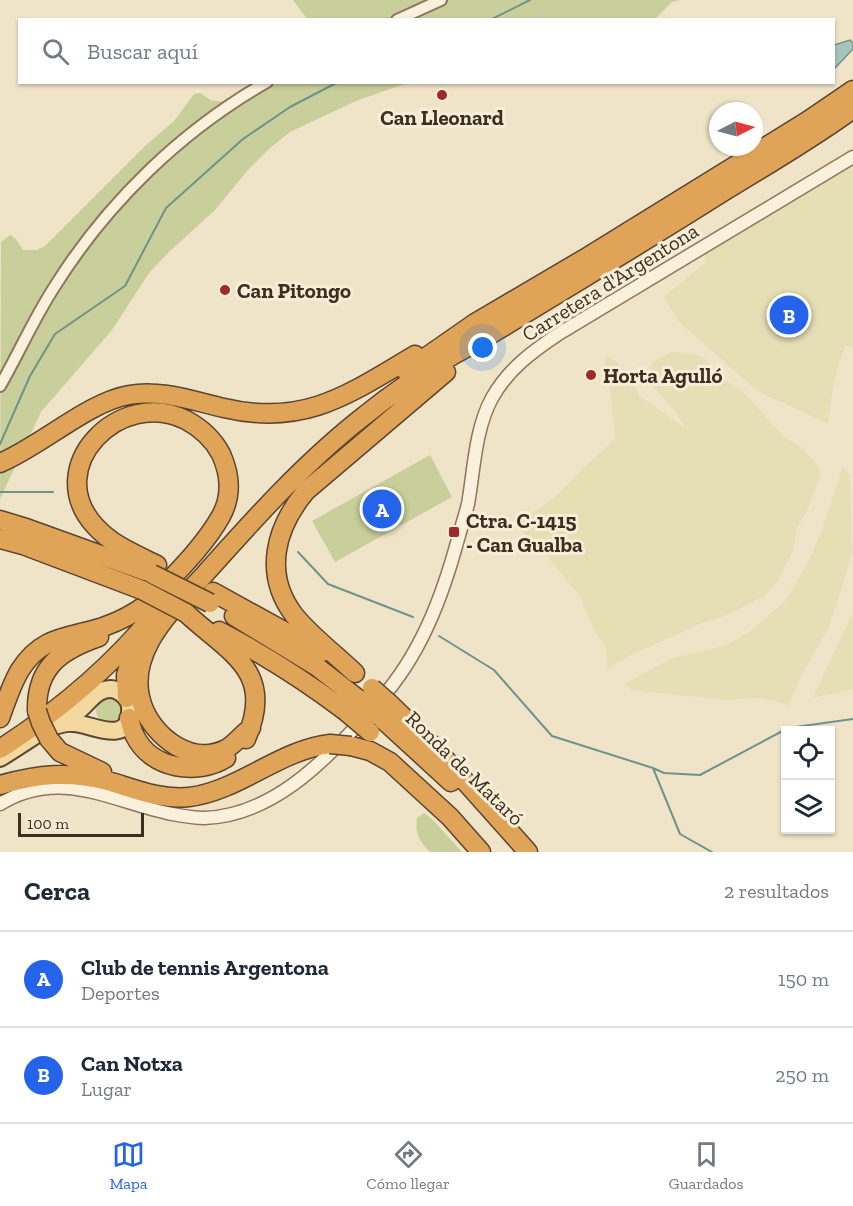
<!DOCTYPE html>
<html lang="es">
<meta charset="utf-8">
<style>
body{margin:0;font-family:"Zilla Slab",serif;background:#f6f6f7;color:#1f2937}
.controls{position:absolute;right:18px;bottom:18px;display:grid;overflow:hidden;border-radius:0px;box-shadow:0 2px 4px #0004}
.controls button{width:54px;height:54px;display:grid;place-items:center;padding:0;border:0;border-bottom:2px solid #e0e1e3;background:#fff;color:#1f2937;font:30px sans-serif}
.compass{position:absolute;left:709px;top:102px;width:54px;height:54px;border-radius:50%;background:#fff;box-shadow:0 2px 4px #0004;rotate:84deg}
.scale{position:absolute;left:18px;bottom:15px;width:126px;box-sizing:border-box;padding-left:6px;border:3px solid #3d2e20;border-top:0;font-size:16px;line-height:21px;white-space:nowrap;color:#3d2e20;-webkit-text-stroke:4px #f7eed8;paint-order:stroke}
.you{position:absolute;left:483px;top:348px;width:21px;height:21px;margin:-15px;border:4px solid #fff;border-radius:50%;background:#1a73e8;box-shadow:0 0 0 9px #1a73e833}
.badge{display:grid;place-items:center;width:39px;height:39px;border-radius:50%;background:#2563eb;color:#fff;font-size:20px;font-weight:700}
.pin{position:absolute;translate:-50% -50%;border:3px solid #fff;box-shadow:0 2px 6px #0006}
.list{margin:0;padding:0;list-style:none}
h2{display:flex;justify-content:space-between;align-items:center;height:78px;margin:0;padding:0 24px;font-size:26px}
h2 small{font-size:20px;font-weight:400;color:#747a83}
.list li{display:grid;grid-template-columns:39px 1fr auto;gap:18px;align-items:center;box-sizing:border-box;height:96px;padding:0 24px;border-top:2px solid #e0e1e3}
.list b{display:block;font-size:22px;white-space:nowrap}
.list p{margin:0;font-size:20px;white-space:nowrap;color:#747a83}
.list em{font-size:20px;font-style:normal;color:#747a83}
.icon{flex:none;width:33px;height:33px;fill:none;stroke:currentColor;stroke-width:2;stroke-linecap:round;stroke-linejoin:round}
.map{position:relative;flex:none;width:853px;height:852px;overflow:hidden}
.search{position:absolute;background:#fff;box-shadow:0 2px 4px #0004;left:18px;right:18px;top:18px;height:66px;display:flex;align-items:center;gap:15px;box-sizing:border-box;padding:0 21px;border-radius:0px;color:#747a83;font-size:22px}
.sheet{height:270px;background:#fff}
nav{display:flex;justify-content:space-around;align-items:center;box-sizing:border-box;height:84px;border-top:2px solid #e0e1e3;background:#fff;font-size:16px;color:#747a83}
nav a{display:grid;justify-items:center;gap:3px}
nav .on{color:#2563eb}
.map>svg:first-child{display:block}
.farmland{fill:#e6deb5}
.green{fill:#c9cf9b}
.water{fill:#a9c4bc;stroke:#6f938a;stroke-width:1.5}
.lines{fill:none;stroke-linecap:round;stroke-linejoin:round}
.stream{stroke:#6f938a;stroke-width:2}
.minor-casing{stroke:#8d765c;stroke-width:14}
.tertiary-casing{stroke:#8d765c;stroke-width:15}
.primary-casing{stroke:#5b4430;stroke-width:20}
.motorway-casing{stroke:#5b4430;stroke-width:21}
.minor{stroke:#faf1dc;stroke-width:10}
.tertiary{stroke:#faf1dc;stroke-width:12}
.primary{stroke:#f3d9a0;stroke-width:16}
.motorway{stroke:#e0a458;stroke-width:18}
.motorway-bridge-casing{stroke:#5b4430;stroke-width:21;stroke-linecap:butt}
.motorway-bridge{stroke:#e0a458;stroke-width:18}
.poi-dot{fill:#9e2a2b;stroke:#f7eed8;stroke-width:2}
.labels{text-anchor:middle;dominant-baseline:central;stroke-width:6;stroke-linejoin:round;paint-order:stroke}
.poi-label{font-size:21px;font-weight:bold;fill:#3d2e20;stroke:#f7eed8;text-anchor:start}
.street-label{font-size:21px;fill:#3d2e20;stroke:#f7eed8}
</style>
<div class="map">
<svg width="853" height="852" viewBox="0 0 853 852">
<rect width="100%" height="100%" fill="#f0e4c8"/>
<path class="farmland" d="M 853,166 L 853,348 L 845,345 L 834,381 L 828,424 L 757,391 L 679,322 L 664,297 L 706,262 L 704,254 Z
M 671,352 L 689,353 L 704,358 L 725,380 L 744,393 L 782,435 L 802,448 L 818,466 L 821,474 L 809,506 L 797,529 L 793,550 L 780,578 L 764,596 L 728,615 L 700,624 L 625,658 L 607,669 L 606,648 L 593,628 L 581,598 L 535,541 L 513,525 L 552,500 L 582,469 L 615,439 L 610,388 L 603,377 L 605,356 L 617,362 L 631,379 L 640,396 L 685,428 L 675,411 L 654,387 L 651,371 L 652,362 Z
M 843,467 L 850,475 L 852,555 L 829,627 L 800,678 L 789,705 L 761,698 L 727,700 L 631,690 L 624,684 L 673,658 L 724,646 L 750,632 L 786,600 L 808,562 L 822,530 Z
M 853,612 L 853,689 L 813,698 Z"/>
<path class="green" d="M 293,0 L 681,0 L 672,2 L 654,20 L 307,19 Z
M 256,83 L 407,83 L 356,101 L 290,132 L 270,148 L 248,170 L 215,210 L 170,251 L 149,273 L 112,330 L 41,412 L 0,499 L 1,242 L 10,235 L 16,239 L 23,250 L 37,250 L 45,246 L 145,146 L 174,121 L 194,94 L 200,93 L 211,100 L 223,102 Z
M 430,455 L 452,497 L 335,562 L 312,521 Z
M96 710a13 13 0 1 1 26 0a13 13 0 1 1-26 0Z
M 424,813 L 432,819 L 462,852 L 430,852 C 419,841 415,833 417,818 Z"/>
<path class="water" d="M 850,40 L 853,43 L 853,49 L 834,69 L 834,45 Z"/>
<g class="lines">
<path class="stream" d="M 490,20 L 530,0
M 0,444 L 30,376 L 55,334 L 125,286 L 166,208 L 243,139 L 290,107 L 338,82
M 0,492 L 53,492
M 298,552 L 328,584 L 413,617
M 439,636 L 494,670 L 552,736 L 653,768 L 680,834 L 712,852
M 653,768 L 664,773 L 700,775 L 788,728 L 853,719"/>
<defs>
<path id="minor" d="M 397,20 L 441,0
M 0,386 C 19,353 34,318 55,286 C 107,203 181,131 267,82"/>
<path id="tertiary" d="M 379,701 C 420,656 442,598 458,539 C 461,528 465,516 468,504 C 474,470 475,429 492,398 C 508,369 533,351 560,333 L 853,157
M 0,804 C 61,767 112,802 172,814 C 183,816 194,818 204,818 C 270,816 322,764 363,719"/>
<path id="primary" d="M 0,758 C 20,746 39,732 59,721 C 64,718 70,716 75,713 C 86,707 92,693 104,690 C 110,688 116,689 121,693 C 128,697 131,705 130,713 C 127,746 90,723 73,723 C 63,722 54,726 46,729"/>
<path id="motorway" d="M 406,371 L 475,323 L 589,256 L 809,120 L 853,90
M 0,463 C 41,446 88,402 129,395 C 161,389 193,401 224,408 C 305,427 349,394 415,355
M 0,520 L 23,527 L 145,571
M 0,539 L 23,545 L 142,590
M 213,592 L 322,652
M 186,613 C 229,653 276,671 246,739
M 234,616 L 316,666 L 357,698
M 219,631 C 263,654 304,680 344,710
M 355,673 C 335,654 311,636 294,615 C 263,574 275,528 306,491 L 446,372
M 127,698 L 126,675 L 133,653
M 390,704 L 438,751 L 528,852
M 37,711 C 36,667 61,650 99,637
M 379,716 L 451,782
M 0,718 C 6,702 11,685 20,670 C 42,635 69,638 103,627 C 120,621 134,614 148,603 C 173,576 203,548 221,516 C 232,496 230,474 221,454 C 213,439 201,428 186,420 C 120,387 41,467 95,526 C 112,545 135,554 157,565
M 129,718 C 131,724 132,731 135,736 C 151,769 197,776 226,758
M 251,728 C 242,734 235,744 226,749 C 192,766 155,738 143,707 C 123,654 172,610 204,575 C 254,519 305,462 364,416 C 392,393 424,372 455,354 C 469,346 484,339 498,330 C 573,284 649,239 723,192 C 767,165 812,139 853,109
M 49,739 L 60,752 L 102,772
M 351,746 L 370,751 L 390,762 L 450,817 L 481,852
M 0,749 C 57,712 113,665 156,612
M 0,785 C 38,774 69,771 108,781 C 135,789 160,800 189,797 C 239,791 279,750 330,744"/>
</defs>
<use href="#minor" class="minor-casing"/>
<use href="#tertiary" class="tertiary-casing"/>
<use href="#primary" class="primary-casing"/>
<use href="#motorway" class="motorway-casing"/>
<use href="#minor" class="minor"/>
<use href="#tertiary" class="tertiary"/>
<use href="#primary" class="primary"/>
<use href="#motorway" class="motorway"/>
<defs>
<path id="motorway-bridge" d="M 152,574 L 210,603
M 142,590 L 186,613
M 372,688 L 390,704
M 357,698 L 379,716
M 344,710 L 370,732
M 37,711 L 41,723 L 49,739
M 330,744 L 351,746"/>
</defs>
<use href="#motorway-bridge" class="motorway-bridge-casing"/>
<use href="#motorway-bridge" class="motorway-bridge"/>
</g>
<g class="poi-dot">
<circle cx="442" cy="95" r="6"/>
<circle cx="225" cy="290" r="6"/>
<circle cx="591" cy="375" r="6"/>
<rect x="448" y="526" width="12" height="12" rx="3"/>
</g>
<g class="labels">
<g class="poi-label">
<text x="442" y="117" text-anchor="middle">Can Lleonard</text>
<text x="237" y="290">Can Pitongo</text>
<text x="603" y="375">Horta Agulló</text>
<text x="466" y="520">Ctra. C-1415<tspan x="466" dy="24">- Can Gualba</tspan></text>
</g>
<g class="street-label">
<text transform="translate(610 282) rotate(-32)">Carretera d'Argentona</text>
<text transform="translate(465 768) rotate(44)">Ronda de Mataró</text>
</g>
</g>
</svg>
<div class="controls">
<button><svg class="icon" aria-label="locate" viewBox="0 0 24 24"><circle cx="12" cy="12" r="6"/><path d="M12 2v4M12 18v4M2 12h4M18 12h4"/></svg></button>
<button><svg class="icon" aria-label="layers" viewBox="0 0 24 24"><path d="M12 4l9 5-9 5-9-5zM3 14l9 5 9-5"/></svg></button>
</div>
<svg class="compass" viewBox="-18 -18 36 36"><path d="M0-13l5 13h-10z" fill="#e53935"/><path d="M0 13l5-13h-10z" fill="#747a83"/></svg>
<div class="scale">100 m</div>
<div class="you"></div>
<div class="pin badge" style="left:382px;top:509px">A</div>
<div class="pin badge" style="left:789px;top:315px">B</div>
<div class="search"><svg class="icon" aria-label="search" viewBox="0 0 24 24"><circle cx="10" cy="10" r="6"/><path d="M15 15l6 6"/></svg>Buscar aquí</div>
</div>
<section class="sheet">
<h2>Cerca<small>2 resultados</small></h2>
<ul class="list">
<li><span class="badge">A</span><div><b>Club de tennis Argentona</b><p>Deportes</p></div><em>150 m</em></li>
<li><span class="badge">B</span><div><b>Can Notxa</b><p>Lugar</p></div><em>250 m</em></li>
</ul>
</section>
<nav>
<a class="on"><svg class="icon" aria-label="map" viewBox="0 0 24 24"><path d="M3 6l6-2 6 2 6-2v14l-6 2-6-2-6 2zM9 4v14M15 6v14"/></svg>Mapa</a>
<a><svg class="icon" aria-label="directions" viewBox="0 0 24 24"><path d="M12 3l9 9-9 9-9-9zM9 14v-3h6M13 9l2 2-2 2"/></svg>Cómo llegar</a>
<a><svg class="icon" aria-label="saved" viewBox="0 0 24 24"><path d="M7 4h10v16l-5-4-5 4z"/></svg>Guardados</a>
</nav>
